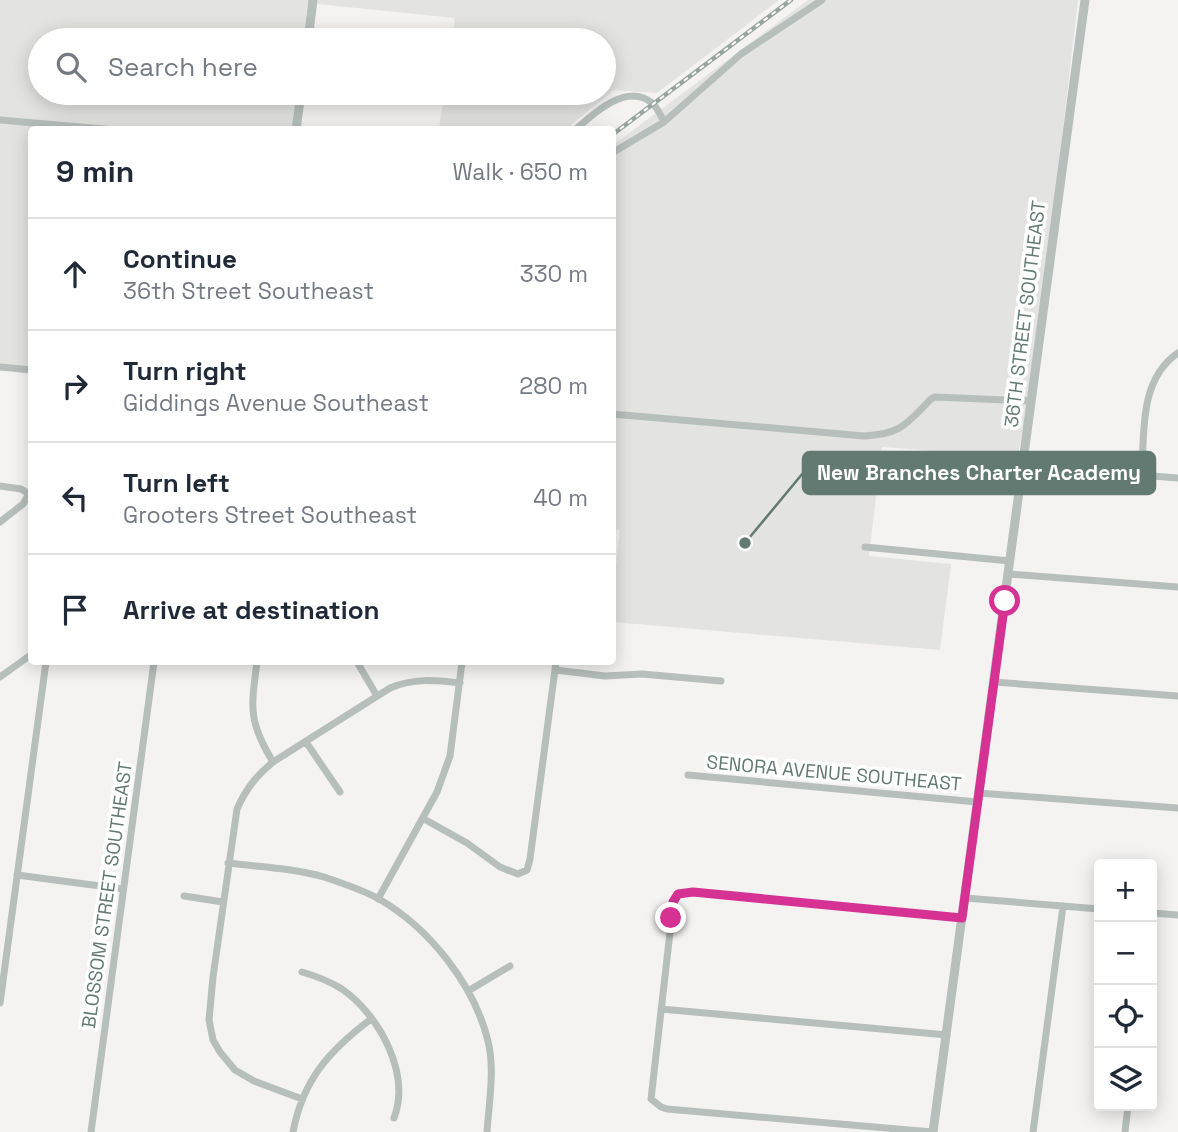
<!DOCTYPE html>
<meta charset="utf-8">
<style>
body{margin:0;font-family:"Space Grotesk",sans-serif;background:#f2f2f3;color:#1f2937}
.controls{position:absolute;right:21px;bottom:21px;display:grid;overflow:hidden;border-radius:7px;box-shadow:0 4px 18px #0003}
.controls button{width:63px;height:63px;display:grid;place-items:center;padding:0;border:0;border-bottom:2px solid #e0e1e3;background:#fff;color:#1f2937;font:35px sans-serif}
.stop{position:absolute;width:21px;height:21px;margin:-16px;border:5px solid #d53293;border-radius:50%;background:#fff}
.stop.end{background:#d53293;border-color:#fff;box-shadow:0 2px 7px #0008}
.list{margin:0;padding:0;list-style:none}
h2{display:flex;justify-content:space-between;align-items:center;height:91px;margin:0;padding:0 28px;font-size:30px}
h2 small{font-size:23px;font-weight:400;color:#747a83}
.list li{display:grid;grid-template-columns:46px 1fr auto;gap:21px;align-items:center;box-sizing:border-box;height:112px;padding:0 28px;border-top:2px solid #e0e1e3}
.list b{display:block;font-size:26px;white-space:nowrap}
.list p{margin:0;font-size:23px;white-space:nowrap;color:#747a83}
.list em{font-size:23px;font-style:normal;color:#747a83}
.icon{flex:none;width:38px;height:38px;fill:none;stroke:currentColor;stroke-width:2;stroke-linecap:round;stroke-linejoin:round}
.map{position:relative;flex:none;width:1178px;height:1132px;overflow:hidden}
.search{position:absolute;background:#fff;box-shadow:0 4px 18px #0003;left:28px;top:28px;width:588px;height:77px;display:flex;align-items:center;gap:18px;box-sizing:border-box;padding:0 24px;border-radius:38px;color:#747a83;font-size:26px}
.panel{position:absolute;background:#fff;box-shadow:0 4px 18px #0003;left:28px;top:126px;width:588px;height:539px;border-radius:7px}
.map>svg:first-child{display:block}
.built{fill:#e3e3e2}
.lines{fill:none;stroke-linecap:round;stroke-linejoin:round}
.minor{stroke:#b7bfbc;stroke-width:7}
.tertiary{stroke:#b7bfbc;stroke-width:9}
.rail-casing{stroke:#98a4a0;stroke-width:4.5}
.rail{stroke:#fff;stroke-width:2;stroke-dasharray:5;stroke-linecap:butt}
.route{stroke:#d53293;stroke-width:9}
.labels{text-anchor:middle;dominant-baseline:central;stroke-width:7;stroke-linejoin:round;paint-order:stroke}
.street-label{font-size:19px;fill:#627a71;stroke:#fff}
.leader{fill:none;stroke:#627a71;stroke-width:2.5}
.callout-dot{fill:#627a71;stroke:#fff;stroke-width:2.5}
.callout{fill:#627a71;stroke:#627a71;stroke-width:2.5}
.callout-label{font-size:21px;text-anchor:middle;font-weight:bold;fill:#fff}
</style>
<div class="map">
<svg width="1178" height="1132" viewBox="0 0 1178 1132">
<rect width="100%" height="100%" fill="#f5f2f2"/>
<path class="built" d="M 0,0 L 779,0 L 657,93 L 614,90 L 566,129 L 439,129 L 444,93 L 604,93 L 604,40 L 452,40 L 455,18 L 308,3 L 303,40 L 40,40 L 40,93 L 297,93 L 293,129 L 32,130 L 31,369 L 0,369 Z
M 808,0 L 1078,0 L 1031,401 L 1017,457 L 882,447 L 869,556 L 951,564 L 940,650 L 613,622 L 613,591 L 620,530 L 613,529 L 613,145 Z"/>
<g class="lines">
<path class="minor" d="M 0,120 L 115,130
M 575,130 C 594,113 627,82 652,103 C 657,107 661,116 664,122
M 612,153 L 664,122 L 741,54 L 822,0
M 0,367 L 32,370
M 612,414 L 864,436 C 902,434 906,424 931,399 L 935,397 L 1031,401
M 1023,466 L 1178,478
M 1142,475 C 1144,434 1139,379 1178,353
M 0,486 L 21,489 L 29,494
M 0,522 L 23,504 L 29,494
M 865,547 L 1010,561
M 1009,574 L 1178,587
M 257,662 C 251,708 248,721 273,762
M 357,662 L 377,696
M 555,670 L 605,676 L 642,674 L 721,681
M 0,677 L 32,654
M 994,682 L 1178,696
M 306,742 L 340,792
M 688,775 L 977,802
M 978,793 L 1178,808
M 424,819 L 467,843 L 500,867 L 518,874 L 527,870 L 530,859 L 556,662
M 228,863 C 259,867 294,868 324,877 C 342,883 363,890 379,899 C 429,928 474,984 488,1041 C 495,1070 489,1102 487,1132
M 17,875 L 123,889
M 184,896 L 223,902
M 965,898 L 1099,909
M 378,899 L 437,792 L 450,756 L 462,662
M 1152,913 L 1178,915
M 1152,930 L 1154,913
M 302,972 C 316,976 329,981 342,989 C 379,1015 411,1073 394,1118
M 468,991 L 510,966
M 0,1003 L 46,662
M 661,1009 L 947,1035
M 302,1099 L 254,1081 L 235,1070 L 220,1052 L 213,1040 L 209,1020 L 213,977 L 237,809 C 246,789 256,776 273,762 L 390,688 C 414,678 434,680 460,683
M 91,1132 L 154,662
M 293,1132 C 303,1079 330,1050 371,1019
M 932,1132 L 667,1109 L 661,1107 L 651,1099 L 673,906 L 678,894 L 693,892 L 962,918
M 1033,1132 L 1063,906
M 1125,1132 L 1128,1106"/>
<path class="tertiary" d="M 308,40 L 313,0
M 296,130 L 301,93
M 933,1132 L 1085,0"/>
<defs>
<path id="rail" d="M 612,135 L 791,0"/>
</defs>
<use href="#rail" class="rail-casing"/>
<use href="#rail" class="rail"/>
</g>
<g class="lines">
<path class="route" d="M 671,918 L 673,902 L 678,894 L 693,892 L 962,918 L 1005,601"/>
</g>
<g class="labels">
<g class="street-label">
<text transform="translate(1025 314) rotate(-83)">36TH STREET SOUTHEAST</text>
<text transform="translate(834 773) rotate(5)">SENORA AVENUE SOUTHEAST</text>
<text transform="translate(107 895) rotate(-82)">BLOSSOM STREET SOUTHEAST</text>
</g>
</g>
<path class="leader" d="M745 543L803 473"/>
<circle class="callout-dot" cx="745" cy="543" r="7"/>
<rect class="callout" x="803" y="452" width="352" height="42" rx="7"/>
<g class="callout-label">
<text x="979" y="480">New Branches Charter Academy</text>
</g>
</svg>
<div class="controls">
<button>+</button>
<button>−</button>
<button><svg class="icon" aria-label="locate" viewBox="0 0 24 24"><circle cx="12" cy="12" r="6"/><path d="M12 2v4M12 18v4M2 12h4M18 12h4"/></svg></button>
<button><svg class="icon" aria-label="layers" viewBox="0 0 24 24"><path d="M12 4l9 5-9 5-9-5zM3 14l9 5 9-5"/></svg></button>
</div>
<div class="stop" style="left:1005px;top:601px"></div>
<div class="stop end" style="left:671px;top:918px"></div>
<div class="search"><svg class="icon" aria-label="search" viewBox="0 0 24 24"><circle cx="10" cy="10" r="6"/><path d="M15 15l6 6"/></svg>Search here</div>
<section class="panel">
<h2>9 min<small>Walk · 650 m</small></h2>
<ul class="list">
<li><svg class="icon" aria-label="ahead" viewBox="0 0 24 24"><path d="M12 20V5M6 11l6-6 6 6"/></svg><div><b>Continue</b><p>36th Street Southeast</p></div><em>330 m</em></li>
<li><svg class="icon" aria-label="right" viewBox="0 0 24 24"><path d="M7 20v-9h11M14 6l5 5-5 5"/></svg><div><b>Turn right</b><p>Giddings Avenue Southeast</p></div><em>280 m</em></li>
<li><svg class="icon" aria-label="left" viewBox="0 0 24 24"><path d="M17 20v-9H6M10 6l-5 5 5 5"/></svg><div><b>Turn left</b><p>Grooters Street Southeast</p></div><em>40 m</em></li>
<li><svg class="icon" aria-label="arrive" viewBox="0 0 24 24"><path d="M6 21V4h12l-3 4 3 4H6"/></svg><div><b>Arrive at destination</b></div></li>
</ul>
</section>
</div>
